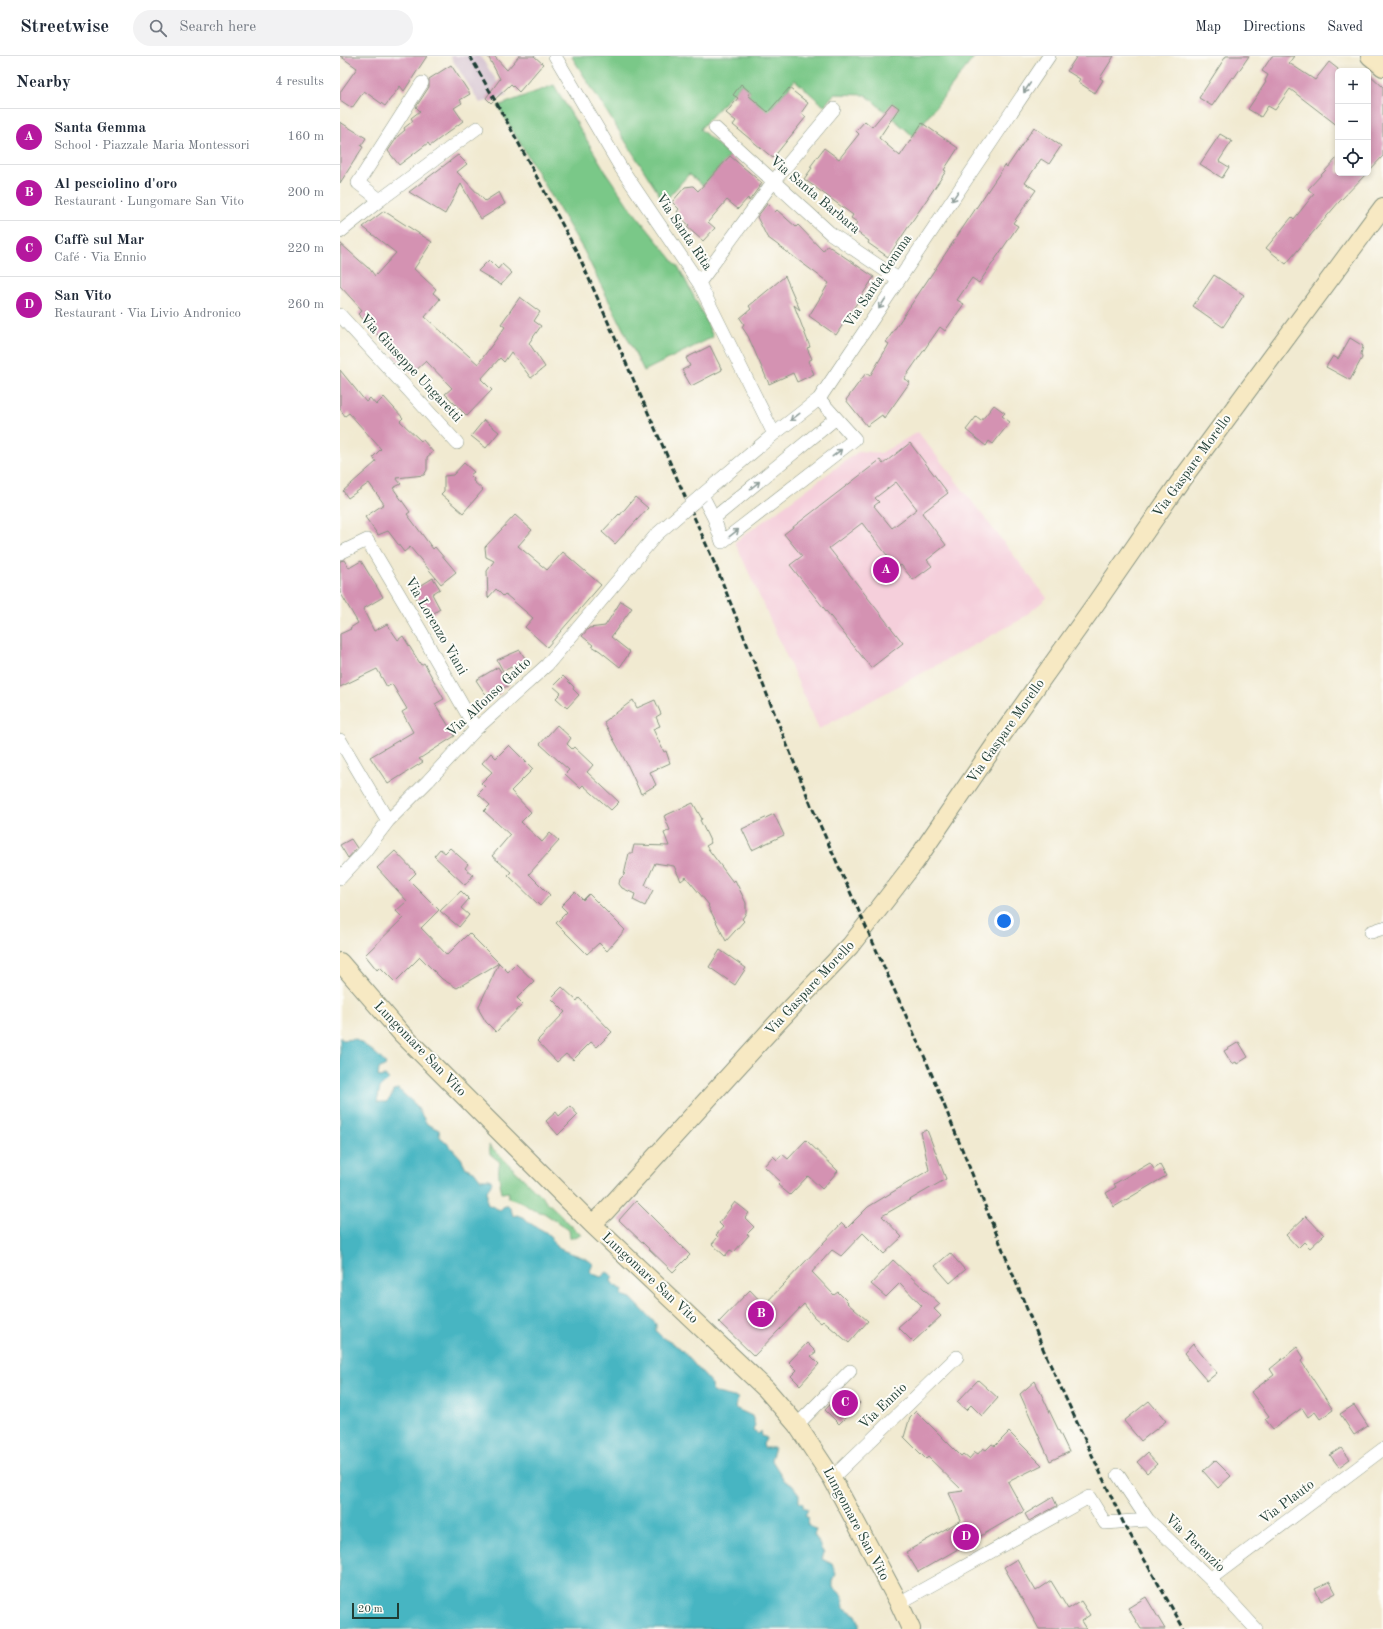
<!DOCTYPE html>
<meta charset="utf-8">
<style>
body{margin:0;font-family:"Old Standard TT",serif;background:#f2f2f3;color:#1f2937}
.controls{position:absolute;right:12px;top:12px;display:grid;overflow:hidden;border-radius:6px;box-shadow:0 2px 6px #0003}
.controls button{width:36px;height:36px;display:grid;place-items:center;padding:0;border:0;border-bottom:1px solid #e0e1e3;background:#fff;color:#1f2937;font:20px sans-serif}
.scale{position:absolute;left:12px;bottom:10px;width:47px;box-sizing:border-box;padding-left:4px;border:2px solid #1f3d34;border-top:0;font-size:11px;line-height:14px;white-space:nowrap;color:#1f3d34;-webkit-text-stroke:3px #fdfcf7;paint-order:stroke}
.you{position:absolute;left:664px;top:865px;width:14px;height:14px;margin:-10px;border:3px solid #fff;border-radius:50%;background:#1a73e8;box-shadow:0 0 0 6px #1a73e833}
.badge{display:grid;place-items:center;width:26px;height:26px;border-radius:50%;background:#b5179e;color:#fff;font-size:13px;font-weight:700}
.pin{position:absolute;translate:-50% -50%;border:2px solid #fff;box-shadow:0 1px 4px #0006}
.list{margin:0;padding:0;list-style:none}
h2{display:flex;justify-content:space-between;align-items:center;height:52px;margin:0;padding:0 16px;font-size:17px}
h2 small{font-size:13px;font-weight:400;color:#747a83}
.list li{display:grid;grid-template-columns:26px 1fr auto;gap:12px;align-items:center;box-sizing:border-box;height:56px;padding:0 16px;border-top:1px solid #e0e1e3}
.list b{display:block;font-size:15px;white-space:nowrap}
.list p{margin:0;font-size:13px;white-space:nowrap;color:#747a83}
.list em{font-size:13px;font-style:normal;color:#747a83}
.icon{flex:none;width:22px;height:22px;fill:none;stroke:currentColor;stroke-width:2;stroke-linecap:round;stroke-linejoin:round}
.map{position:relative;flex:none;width:1043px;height:1573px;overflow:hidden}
header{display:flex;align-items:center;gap:24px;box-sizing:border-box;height:56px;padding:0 20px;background:#fff;border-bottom:1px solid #e0e1e3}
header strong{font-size:19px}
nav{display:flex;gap:22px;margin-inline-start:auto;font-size:14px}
.search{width:280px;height:36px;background:#f2f2f3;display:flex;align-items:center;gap:10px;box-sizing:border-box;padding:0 14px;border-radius:22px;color:#747a83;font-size:15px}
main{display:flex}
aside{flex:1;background:#fff}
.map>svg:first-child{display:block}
.built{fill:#f5cfdb}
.industrial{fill:#d1bdcc}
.green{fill:#7ac888;stroke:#4c825e}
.water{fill:#47b5c2;stroke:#33797b}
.building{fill:#d492b2;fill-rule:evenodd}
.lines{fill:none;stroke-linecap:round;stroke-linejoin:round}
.street-casing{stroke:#889482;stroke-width:14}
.secondary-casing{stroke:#889482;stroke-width:20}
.street{stroke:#fff;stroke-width:13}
.secondary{stroke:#f7e9c3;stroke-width:18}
.rail{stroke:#1f3d34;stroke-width:3;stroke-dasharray:6 3;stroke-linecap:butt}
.street-bridge-casing{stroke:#889482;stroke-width:14;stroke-linecap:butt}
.street-bridge{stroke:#fff;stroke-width:13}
.oneway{stroke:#8f9e9a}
.labels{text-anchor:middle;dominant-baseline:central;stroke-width:4;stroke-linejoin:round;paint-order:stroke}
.street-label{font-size:14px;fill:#1f3d34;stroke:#fdfcf7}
</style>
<header>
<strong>Streetwise</strong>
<div class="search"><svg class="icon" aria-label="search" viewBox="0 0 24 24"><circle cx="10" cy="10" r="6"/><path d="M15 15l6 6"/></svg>Search here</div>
<nav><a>Map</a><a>Directions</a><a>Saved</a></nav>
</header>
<main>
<aside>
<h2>Nearby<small>4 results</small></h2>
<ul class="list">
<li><span class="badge">A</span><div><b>Santa Gemma</b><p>School · Piazzale Maria Montessori</p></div><em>160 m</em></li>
<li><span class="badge">B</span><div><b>Al pesciolino d'oro</b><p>Restaurant · Lungomare San Vito</p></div><em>200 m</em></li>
<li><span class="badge">C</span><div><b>Caffè sul Mar</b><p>Café · Via Ennio</p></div><em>220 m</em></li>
<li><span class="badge">D</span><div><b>San Vito</b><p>Restaurant · Via Livio Andronico</p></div><em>260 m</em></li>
</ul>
</aside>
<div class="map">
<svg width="1043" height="1573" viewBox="0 0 1043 1573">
<rect width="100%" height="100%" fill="#fdfcf7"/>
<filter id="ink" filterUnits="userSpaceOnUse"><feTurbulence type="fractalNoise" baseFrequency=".025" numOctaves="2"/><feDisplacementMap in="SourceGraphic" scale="8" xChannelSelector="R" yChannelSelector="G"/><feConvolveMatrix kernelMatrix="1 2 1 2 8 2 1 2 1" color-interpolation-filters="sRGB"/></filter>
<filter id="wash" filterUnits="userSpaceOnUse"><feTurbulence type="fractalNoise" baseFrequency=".012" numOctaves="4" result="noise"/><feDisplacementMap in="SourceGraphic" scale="16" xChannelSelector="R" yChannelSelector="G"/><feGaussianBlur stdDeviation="0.9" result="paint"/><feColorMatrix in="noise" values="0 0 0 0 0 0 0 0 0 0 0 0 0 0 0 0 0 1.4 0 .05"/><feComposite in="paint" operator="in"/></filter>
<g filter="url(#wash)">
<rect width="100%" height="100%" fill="#f1ead1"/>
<path class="built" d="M 578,376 L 707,542 L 680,564 L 479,673 L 395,486 L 519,395 L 541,397 Z"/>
<path class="industrial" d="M 110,0 L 140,0 L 167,40 L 140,47 Z"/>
<path class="green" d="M 233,0 L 635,0 L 573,80 L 526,39 L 494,38 L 484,50 L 455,24 L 428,56 L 408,39 L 410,35 L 401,28 L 360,73 L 390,100 L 363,130 L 349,118 L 324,146 L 232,1 Z
M 214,29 L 267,118 L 288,149 L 339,212 L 363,258 L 373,281 L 304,315 L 244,195 L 158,50 Z
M 149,1089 L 241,1179 L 230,1182 L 229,1174 L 204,1157 L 193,1154 L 183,1147 L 168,1142 L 169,1136 L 162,1137 C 160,1128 157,1114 160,1106 L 150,1098 Z"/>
<path class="water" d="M 0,981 L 3,984 C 6,984 10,983 13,983 C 21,985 42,1001 46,1009 L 39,1013 L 38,1021 L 45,1020 L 49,1023 L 40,1032 L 37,1046 L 46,1046 L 51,1041 L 53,1034 L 58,1033 L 76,1049 L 87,1068 L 99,1074 L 100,1081 L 105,1085 L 121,1102 L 126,1112 L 134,1115 L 140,1123 L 150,1123 L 152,1126 L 147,1135 L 147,1148 L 160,1154 L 164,1150 L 169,1150 L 171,1153 L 173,1160 L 177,1159 L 185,1162 C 191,1171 203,1172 210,1180 C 213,1183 213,1188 217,1191 C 227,1198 245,1199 253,1208 L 250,1215 L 253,1218 L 261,1221 L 267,1216 L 273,1220 L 271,1225 L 274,1229 L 283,1234 L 282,1239 L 291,1242 L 316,1268 L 316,1275 L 323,1282 L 340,1292 L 370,1326 L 373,1336 L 398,1342 L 395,1352 L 412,1360 L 415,1369 L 413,1375 L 418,1378 L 421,1375 L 422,1380 L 427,1382 L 423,1388 L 424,1392 L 435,1392 L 431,1403 L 445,1425 L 452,1429 L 459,1438 L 459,1446 L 463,1448 L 463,1451 L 468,1453 L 465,1460 L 469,1462 L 467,1468 L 476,1474 L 474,1479 C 480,1486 479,1491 484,1497 L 482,1503 L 492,1508 L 496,1518 L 493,1525 L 493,1532 C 502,1537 504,1541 503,1551 L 516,1559 L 519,1567 L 519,1573 L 0,1573 Z"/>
<g id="blocks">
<path class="building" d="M 0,0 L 87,0 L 64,35 L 60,30 L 45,50 L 24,35 L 12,52 L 0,44 L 0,36 L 17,12 Z
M 148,0 L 154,0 L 167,14 L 179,0 L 194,0 L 203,8 L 179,36 L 171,28 L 151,47 L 146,42 L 160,23 Z
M 737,0 L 774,0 L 760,22 L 763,24 L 755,37 L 738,26 L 740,23 L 727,15 Z
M 886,0 L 909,0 L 894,22 L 892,21 L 872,50 L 859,42 Z
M 932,0 L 954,0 L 949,7 L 975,24 L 989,6 L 998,13 L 998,70 L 950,33 L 935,54 L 928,50 L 921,61 L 908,53 L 926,26 L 925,25 L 928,19 L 922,15 Z
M 111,9 L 130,38 L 120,44 L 122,47 L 114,52 L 123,65 L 90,90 L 88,87 L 59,109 L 48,95 L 58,80 L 65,74 L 64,72 L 73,65 L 71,62 L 80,55 L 76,51 L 89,31 L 89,23 Z
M 1028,17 L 1043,31 L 1043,100 L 1028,116 Z
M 401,28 L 410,36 L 408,39 L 428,56 L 449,32 L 468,47 L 461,57 L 466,61 L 433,102 L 393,69 L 396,65 L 386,57 L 398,42 L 393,39 Z
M 552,47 L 559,52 L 539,82 L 560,100 L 582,67 L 618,92 L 604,114 L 606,115 L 548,201 L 528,187 L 529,185 L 513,173 L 517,166 L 511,162 L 513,159 L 464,123 L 472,112 L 470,111 L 484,92 L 499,103 L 519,78 L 516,75 L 525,65 L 532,71 Z
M 0,66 L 26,82 L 21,90 L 23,91 L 0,127 Z
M 694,71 L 721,90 L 709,108 L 701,103 L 685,127 L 696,134 L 673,167 L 678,170 L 639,227 L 632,222 L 617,244 L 624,248 L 605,275 L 600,271 L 564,323 L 570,326 L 544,363 L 542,359 L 527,370 L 506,344 L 526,317 L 530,320 L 549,288 L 546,286 L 665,109 L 667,111 Z
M 880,78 L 892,85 L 879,105 L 889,111 L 882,122 L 860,108 Z
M 118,99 L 127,108 L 117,116 L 145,145 L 159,136 L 165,148 L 141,163 L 121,128 L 105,158 L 69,136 Z
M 390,100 L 422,127 L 409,145 L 408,142 L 398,153 L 387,144 L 368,166 L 375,172 L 363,185 L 347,171 L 349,169 L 343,164 L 344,162 L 337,156 L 339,153 L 332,146 L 345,131 L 353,130 L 358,135 Z
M 998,101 L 998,117 L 1027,117 L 999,146 L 946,208 L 926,192 L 952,161 L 954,163 L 974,138 L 968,133 Z
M 427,148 L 435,156 L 437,154 L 456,171 L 458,169 L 483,195 L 487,189 L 534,221 L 496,279 L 469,260 L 489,227 L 427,181 L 417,161 Z
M 44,155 L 92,186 L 74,213 L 96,233 L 93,237 L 100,243 L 85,261 L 138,308 L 165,271 L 161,268 L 180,241 L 200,256 L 194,265 L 201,270 L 189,287 L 205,311 L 191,322 L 171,296 L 164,306 L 160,302 L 141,323 L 152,334 L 127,360 L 105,338 L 112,332 L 86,305 L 72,318 L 54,300 L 56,298 L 18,258 L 22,254 L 0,230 L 0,187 L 28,212 L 29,212 L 35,220 L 56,197 L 23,171 Z
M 149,204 L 158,213 L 162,208 L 172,217 L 161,229 L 138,215 Z
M 874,219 L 904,239 L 883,271 L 853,250 Z
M 445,220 L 460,254 L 454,249 L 470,291 L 467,292 L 472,303 L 468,305 L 474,318 L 457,326 L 453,317 L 429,328 L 408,280 L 402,271 L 404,268 L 400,262 L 411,253 L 409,250 Z
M 1010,282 L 1023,290 L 1021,298 L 1022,302 L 1010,324 L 986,311 L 993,300 L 998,303 Z
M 370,290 L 382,314 L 351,330 L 342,314 L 350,310 L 346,302 Z
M 0,314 L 26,346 L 30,342 L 36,349 L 44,341 L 63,362 L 60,365 L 81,385 L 83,384 L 93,396 L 87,401 L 87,414 L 84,419 L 56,422 L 61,428 L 53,432 L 70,456 L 67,458 L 93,493 L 95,491 L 116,516 L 101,528 L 70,491 L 64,496 L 48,475 L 38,479 L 25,461 L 44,448 L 29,427 L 8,442 L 3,435 L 36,406 L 33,401 L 41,393 L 9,357 L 5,360 L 0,353 Z
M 654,349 L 665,357 L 662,360 L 670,366 L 653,388 L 649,385 L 646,390 L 626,374 L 636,361 L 641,365 Z
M 144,364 L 159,376 L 146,392 L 131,380 Z
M 570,387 L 608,437 L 582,457 L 606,489 L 587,504 L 592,510 L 573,524 L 561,509 L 557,512 L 522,467 L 489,492 L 563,587 L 531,612 L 450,509 L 462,500 L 444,478 L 540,404 L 543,408 ZM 556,426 L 577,453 L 552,472 L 534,450 L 539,446 L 535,442 Z
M 124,407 L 134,416 L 130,419 L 134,423 L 133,425 L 143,434 L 123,457 L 101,438 L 104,435 L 104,420 L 113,419 Z
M 295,441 L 308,452 L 275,488 L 262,476 L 279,458 L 280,459 Z
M 175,459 L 192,474 L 178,490 L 207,514 L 223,496 L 261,529 L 207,591 L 185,571 L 193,562 L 165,538 L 163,540 L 156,533 L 148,542 L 147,515 L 154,505 L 146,501 L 145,491 Z
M 4,504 L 9,512 L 21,505 L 43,541 L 23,553 L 34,575 L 47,568 L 58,584 L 63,580 L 81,609 L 84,607 L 104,643 L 95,648 L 115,680 L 79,703 L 83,706 L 48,728 L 30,701 L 73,676 L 62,656 L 67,653 L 52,628 L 47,631 L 37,613 L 0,631 L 0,578 L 11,573 L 10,572 L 18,567 L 0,536 L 0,505 Z
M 93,522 L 100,533 L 92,538 L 100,553 L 88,561 L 72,535 Z
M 281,545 L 292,552 L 271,581 L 290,596 L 280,611 L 260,595 L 252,590 L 253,589 L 242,580 L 249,572 L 265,570 Z
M 180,594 L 186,604 L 163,615 L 157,604 Z
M 158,611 L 169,629 L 160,634 L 161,637 L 151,643 L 144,636 L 136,624 Z
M 223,620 L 234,631 L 233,633 L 239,639 L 227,652 L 216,642 L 221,637 L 213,630 Z
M 293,644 L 297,652 L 315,644 L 321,658 L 316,661 L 320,670 L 313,673 L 324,696 L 326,695 L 330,707 L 310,716 L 316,729 L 301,738 L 288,710 L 264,666 Z
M 217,669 L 231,682 L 227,688 L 232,693 L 234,691 L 253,709 L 247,716 L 279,746 L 271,754 L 243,729 L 240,732 L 225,718 L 229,714 L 200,688 Z
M 169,689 L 193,713 L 171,735 L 191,756 L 181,766 L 202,786 L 210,777 L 219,785 L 189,818 L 210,839 L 200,850 L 168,819 L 171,816 L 152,800 L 170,779 L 144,755 L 150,749 L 138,738 L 145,731 L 141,727 L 152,716 L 142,707 L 151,697 L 156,702 Z
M 353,747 L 362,763 L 360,764 L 371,787 L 366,790 L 393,826 L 395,824 L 406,847 L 406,857 L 402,863 L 404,865 L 386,885 L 368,850 L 369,849 L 346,821 L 341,825 L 334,810 L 315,807 L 305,829 L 313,834 L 305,850 L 293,844 L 295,838 L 282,832 L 279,828 L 280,823 L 284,819 L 289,797 L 292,797 L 294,789 L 329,790 L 324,777 L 330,774 L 324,760 Z
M 434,758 L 444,779 L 412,794 L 402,773 Z
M 11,783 L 17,792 L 8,802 L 0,789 Z
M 110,792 L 128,808 L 125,812 L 133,819 L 125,829 L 94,800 L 100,793 L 105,797 Z
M 55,795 L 76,817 L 69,824 L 99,854 L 81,872 L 107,899 L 129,877 L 159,907 L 117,932 L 102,923 L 80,901 L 55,926 L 40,911 L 37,914 L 25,899 L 63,862 L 56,855 L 67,845 L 37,812 Z
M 121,835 L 129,843 L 121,852 L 129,859 L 119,871 L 100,855 Z
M 235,836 L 243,844 L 249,838 L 285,874 L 267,895 L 259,887 L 247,898 L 216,867 L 227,856 L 221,850 Z
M 380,894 L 406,912 L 395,929 L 369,911 Z
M 159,907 L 168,916 L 176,908 L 194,925 L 177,942 L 183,948 L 156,976 L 146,966 L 139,954 L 139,950 Z
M 222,931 L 237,945 L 239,942 L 272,976 L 257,991 L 251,986 L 233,1004 L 226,998 L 217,1006 L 197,985 L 225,956 L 211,942 Z
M 899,986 L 908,1001 L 897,1008 L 896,1006 L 892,1008 L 884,995 Z
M 230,1050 L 238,1059 L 218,1079 L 206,1065 L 216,1056 L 219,1060 Z
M 587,1074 L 606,1123 L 542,1160 L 562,1181 L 544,1198 L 523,1177 L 501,1200 L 492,1194 L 472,1216 L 494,1239 L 498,1236 L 508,1246 L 507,1247 L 528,1265 L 509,1287 L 483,1265 L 481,1267 L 474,1261 L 464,1248 L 414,1300 L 379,1266 L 410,1234 L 424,1249 L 502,1167 L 507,1172 L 528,1151 L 589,1114 L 581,1076 Z
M 466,1084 L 498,1115 L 482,1133 L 468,1120 L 450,1139 L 438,1129 L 441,1126 L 424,1110 L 433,1100 L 437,1104 L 442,1098 L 448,1103 Z
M 810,1107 L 814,1113 L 820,1109 L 826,1120 L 774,1151 L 766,1137 L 776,1131 L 774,1128 Z
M 296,1145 L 350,1199 L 333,1216 L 279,1164 Z
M 395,1146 L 409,1157 L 405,1162 L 414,1171 L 407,1178 L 409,1179 L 394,1196 L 390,1194 L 385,1200 L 372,1188 L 378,1181 L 376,1179 L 383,1171 L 379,1167 Z
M 966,1160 L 984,1179 L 970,1192 L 964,1186 L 958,1192 L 946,1179 Z
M 610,1197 L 625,1214 L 610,1227 L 595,1210 Z
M 553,1204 L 600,1248 L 594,1253 L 601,1260 L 573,1286 L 558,1271 L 582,1250 L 560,1227 L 546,1241 L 531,1228 Z
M 467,1287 L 476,1296 L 471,1300 L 479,1308 L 460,1329 L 451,1320 L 457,1314 L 449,1306 Z
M 853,1288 L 877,1317 L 867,1325 L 844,1298 Z
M 957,1291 L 964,1302 L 961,1305 L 993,1354 L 980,1363 L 975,1356 L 968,1361 L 962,1352 L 933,1373 L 925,1363 L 929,1360 L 911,1336 L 934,1319 L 930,1313 Z
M 638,1324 L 658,1342 L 642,1360 L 631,1349 L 626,1354 L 617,1346 Z
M 695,1325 L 729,1396 L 710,1405 L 680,1338 Z
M 503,1335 L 507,1338 L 509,1336 L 520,1347 L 499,1368 L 485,1354 Z
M 809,1345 L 826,1365 L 801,1385 L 784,1365 Z
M 1014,1349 L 1028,1370 L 1014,1379 L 1000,1358 Z
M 576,1355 L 621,1400 L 623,1398 L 629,1403 L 635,1396 L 638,1398 L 643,1392 L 646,1394 L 652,1388 L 655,1390 L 669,1376 L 702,1409 L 668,1426 L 684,1455 L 578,1516 L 566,1496 L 621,1464 L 609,1437 L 623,1435 L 588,1401 L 586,1403 L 564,1381 L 570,1361 Z
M 1001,1392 L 1010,1403 L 999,1411 L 990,1399 Z
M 807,1397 L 817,1408 L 807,1417 L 797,1406 Z
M 875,1404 L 891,1420 L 878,1432 L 863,1415 Z
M 713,1441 L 717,1450 L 689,1465 L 685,1458 Z
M 677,1503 L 696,1535 L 711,1525 L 728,1553 L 741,1545 L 750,1559 L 741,1565 L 746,1573 L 699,1573 L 664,1511 Z
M 990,1526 L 996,1537 L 981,1545 L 975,1533 Z
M 806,1541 L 825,1573 L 801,1573 L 788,1552 Z"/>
</g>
</g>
<g filter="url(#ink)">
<use href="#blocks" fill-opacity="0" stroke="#889482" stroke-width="1"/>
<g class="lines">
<defs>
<path id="street" d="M 215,0 L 281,112 L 359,227 L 434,378
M 375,72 L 490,177 L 558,223
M 40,144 L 18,127 L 82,27
M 0,176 L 40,144 L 137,72
M 359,227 L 433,126 L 494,53
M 0,259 L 117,387
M 479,343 L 515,383 L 382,486 L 374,462 L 362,439 L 434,378 L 479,343 L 709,0
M 374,462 L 496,362
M 0,497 L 27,484 L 82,577 L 94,600 L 136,673
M 0,684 L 48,765
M 0,822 L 25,795 L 48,765 L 88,725 L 136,673 L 207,609 L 316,479
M 1031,876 L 1043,872
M 457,1369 L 510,1315
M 778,1419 L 808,1464 L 870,1523 L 916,1573
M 492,1422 L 617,1301
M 870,1523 L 1043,1393
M 559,1547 L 749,1441 L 765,1467 L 808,1464"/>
<path id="secondary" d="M 1030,0 L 1043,11
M 0,906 L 62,978 L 252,1168 L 426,1333 L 457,1369 L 492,1422 L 559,1547 L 571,1573
M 252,1168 L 265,1156 L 437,967 L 510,890 L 575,806 L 657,686 L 756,547 L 839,427 L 1043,151"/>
</defs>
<use href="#street" class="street-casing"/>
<use href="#secondary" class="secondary-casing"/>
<use href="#street" class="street"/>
<use href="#secondary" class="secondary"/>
<path class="rail" d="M 130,0 L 171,73 L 238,198 L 377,513 L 471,749 L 585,1002 L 704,1295 L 783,1466 L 844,1573"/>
<defs>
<path id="street-bridge" d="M 316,479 L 362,439"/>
</defs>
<use href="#street-bridge" class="street-bridge-casing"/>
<use href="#street-bridge" class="street-bridge"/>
</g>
<defs><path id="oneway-shaft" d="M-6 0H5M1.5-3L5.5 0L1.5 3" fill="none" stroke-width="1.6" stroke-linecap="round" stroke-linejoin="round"/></defs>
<g class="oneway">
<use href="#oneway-shaft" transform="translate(687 32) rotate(124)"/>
<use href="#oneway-shaft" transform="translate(615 140) rotate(124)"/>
<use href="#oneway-shaft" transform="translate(542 248) rotate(123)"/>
<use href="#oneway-shaft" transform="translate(455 361) rotate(143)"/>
<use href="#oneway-shaft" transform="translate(497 397) rotate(-38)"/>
<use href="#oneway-shaft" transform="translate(415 429) rotate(-39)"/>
<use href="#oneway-shaft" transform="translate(394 477) rotate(-38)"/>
</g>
</g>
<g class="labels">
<g class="street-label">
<text transform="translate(475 139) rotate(40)">Via Santa Barbara</text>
<text transform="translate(344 176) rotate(56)">Via Santa Rita</text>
<text transform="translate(538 225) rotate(-56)">Via Santa Gemma</text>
<text transform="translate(71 312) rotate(47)">Via Giuseppe Ungaretti</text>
<text transform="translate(852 410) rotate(-54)">Via Gaspare Morello</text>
<text transform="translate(96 570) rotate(60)">Via Lorenzo Viani</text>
<text transform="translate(149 641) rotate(-43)">Via Alfonso Gatto</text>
<text transform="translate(666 675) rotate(-55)">Via Gaspare Morello</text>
<text transform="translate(470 932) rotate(-47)">Via Gaspare Morello</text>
<text transform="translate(80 993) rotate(46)">Lungomare San Vito</text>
<text transform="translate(310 1222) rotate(43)">Lungomare San Vito</text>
<text transform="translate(543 1350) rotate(-44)">Via Ennio</text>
<text transform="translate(947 1446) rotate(-37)">Via Plauto</text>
<text transform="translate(516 1468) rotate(62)">Lungomare San Vito</text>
<text transform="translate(855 1487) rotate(44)">Via Terenzio</text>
</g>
</g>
</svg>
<div class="controls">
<button>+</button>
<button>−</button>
<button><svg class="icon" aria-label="locate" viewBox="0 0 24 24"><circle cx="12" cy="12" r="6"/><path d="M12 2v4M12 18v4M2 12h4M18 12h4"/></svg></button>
</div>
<div class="scale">20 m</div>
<div class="you"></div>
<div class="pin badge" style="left:546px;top:514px">A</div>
<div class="pin badge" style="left:421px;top:1258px">B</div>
<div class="pin badge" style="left:505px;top:1347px">C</div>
<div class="pin badge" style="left:626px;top:1481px">D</div>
</div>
</main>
